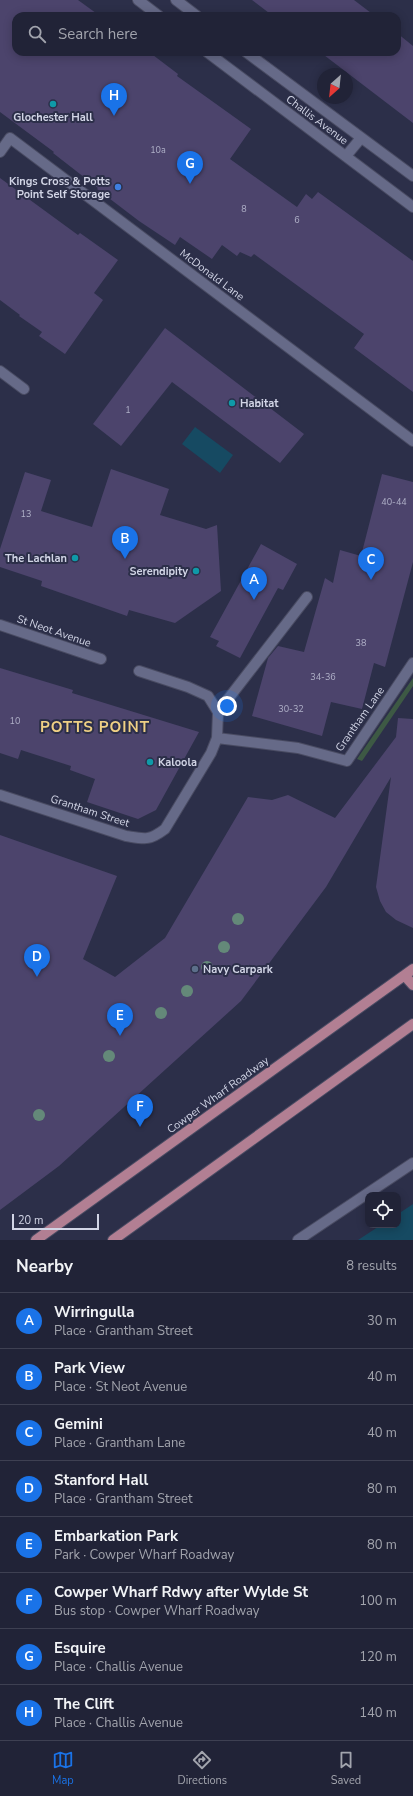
<!DOCTYPE html>
<meta charset="utf-8">
<style>
body{margin:0;font-family:"Nunito Sans",sans-serif;background:#292b3f;color:#f1f3f6}
.controls{position:absolute;right:12px;bottom:12px;display:grid;overflow:hidden;border-radius:8px;box-shadow:0 2px 10px #0003}
.controls button{width:36px;height:36px;display:grid;place-items:center;padding:0;border:0;border-bottom:1px solid #3e4052;background:#212337;color:#f1f3f6;font:20px sans-serif}
.compass{position:absolute;left:317px;top:68px;width:36px;height:36px;border-radius:50%;background:#212337;box-shadow:0 2px 10px #0003;rotate:207deg}
.scale{position:absolute;left:12px;bottom:10px;width:87px;box-sizing:border-box;padding-left:4px;border:2px solid #d2d5e6;border-top:0;font-size:11px;line-height:14px;white-space:nowrap;color:#d2d5e6;-webkit-text-stroke:3px #2c2f49;paint-order:stroke}
.you{position:absolute;left:227px;top:706px;width:14px;height:14px;margin:-10px;border:3px solid #fff;border-radius:50%;background:#1a73e8;box-shadow:0 0 0 6px #1a73e833}
.badge{display:grid;place-items:center;width:26px;height:26px;border-radius:50%;background:#1a73e8;color:#fff;font-size:13px;font-weight:700}
.pin{position:absolute;translate:-50% -33px;filter:drop-shadow(0 1px 2px #0008)}
.pin::after{content:'';position:absolute;top:21px;width:14px;height:12px;background:inherit;clip-path:polygon(0 0,100% 0,50% 100%)}
.list{margin:0;padding:0;list-style:none}
h2{display:flex;justify-content:space-between;align-items:center;height:52px;margin:0;padding:0 16px;font-size:17px}
h2 small{font-size:13px;font-weight:400;color:#a2a4ad}
.list li{display:grid;grid-template-columns:26px 1fr auto;gap:12px;align-items:center;box-sizing:border-box;height:56px;padding:0 16px;border-top:1px solid #3e4052}
.list b{display:block;font-size:15px;white-space:nowrap}
.list p{margin:0;font-size:13px;white-space:nowrap;color:#a2a4ad}
.list em{font-size:13px;font-style:normal;color:#a2a4ad}
.icon{flex:none;width:22px;height:22px;fill:none;stroke:currentColor;stroke-width:2;stroke-linecap:round;stroke-linejoin:round}
.map{position:relative;flex:none;width:413px;height:1240px;overflow:hidden}
.search{position:absolute;background:#212337;box-shadow:0 2px 10px #0003;left:12px;right:12px;top:12px;height:44px;display:flex;align-items:center;gap:10px;box-sizing:border-box;padding:0 14px;border-radius:12px;color:#a2a4ad;font-size:15px}
.sheet{height:500px;background:#212337}
nav{display:flex;justify-content:space-around;align-items:center;box-sizing:border-box;height:56px;border-top:1px solid #3e4052;background:#212337;font-size:11px;color:#a2a4ad}
nav a{display:grid;justify-items:center;gap:2px}
nav .on{color:#1a73e8}
.map>svg:first-child{display:block}
.green{fill:#3d5944}
.water{fill:#164a62}
.building{fill:#4c446c}
.lines{fill:none;stroke-linecap:round;stroke-linejoin:round}
.minor-casing{stroke:#494b62;stroke-width:12}
.major-casing{stroke:#494b62;stroke-width:12}
.minor{stroke:#666a88;stroke-width:10}
.major{stroke:#b27f93;stroke-width:10}
.tree{fill:#648979}
.culture-dot{fill:#0f9aa8;stroke:#2c2f49;stroke-width:1.5}
.shop-dot{fill:#3f7fe0;stroke:#2c2f49;stroke-width:1.5}
.service-dot{fill:#5c6f8a;stroke:#2c2f49;stroke-width:1.5}
.labels{text-anchor:middle;dominant-baseline:central;stroke-width:4;stroke-linejoin:round;paint-order:stroke}
.number-label{font-size:9px;fill:#b0b1c8}
.poi-label{font-size:11px;font-weight:bold;fill:#d2d5e6;stroke:#2c2f49;text-anchor:end}
.street-label{font-size:11px;fill:#d2d5e6;stroke:#2c2f49}
.district-label{font-size:15px;font-weight:bold;letter-spacing:1px;fill:#efd085;stroke:#2c2f49}
</style>
<div class="map">
<svg width="413" height="1240" viewBox="0 0 413 1240">
<rect width="100%" height="100%" fill="#2c2f49"/>
<path class="green" d="M 413,678 L 413,686 L 362,761 L 357,759 Z"/>
<path class="water" d="M 195,427 L 233,455 L 220,473 L 182,444 Z
M 413,1204 L 413,1240 L 358,1240 L 381,1225 L 398,1225 L 398,1214 Z"/>
<path class="building" d="M 0,0 L 78,0 L 100,16 L 16,16 L 16,52 L 149,52 L 178,74 L 177,76 L 251,129 L 230,159 L 297,207 L 306,194 L 312,199 L 318,192 L 413,261 L 413,392 L 354,348 L 364,334 L 254,254 L 251,257 L 240,252 L 237,256 L 222,245 L 212,259 L 180,237 L 175,245 L 139,221 L 97,189 L 98,188 L 53,153 L 54,152 L 0,112 Z
M 252,0 L 354,0 L 375,16 L 273,16 Z
M 397,33 L 413,46 L 413,123 L 320,52 L 397,52 Z
M 0,178 L 78,235 L 80,233 L 118,260 L 94,293 L 103,300 L 65,354 L 39,336 L 42,332 L 19,316 L 20,315 L 0,300 Z
M 165,328 L 304,434 L 280,463 L 172,382 L 121,446 L 93,424 Z
M 111,469 L 169,489 L 160,515 L 206,529 L 217,525 L 221,591 L 175,623 L 129,610 L 127,616 L 41,586 L 42,581 L 0,567 L 0,549 L 25,472 L 51,480 L 41,511 L 92,527 Z
M 382,474 L 413,482 L 413,562 L 385,667 L 374,663 L 362,709 L 331,702 L 322,736 L 252,716 L 268,658 L 278,646 L 304,652 L 325,578 L 333,583 L 340,550 L 361,556 Z
M 261,544 L 297,564 L 283,590 L 278,588 L 240,658 L 216,646 L 219,641 L 210,637 Z
M 0,668 L 73,690 L 72,693 L 199,732 L 156,810 L 138,819 L 87,802 L 95,779 L 70,770 L 71,766 L 21,750 L 18,759 L 0,753 Z
M 398,718 L 413,719 L 413,928 L 396,920 L 386,912 L 380,901 L 376,887 L 391,777 L 326,887 L 241,1001 L 59,1166 L 0,1210 L 0,835 L 117,876 L 83,959 L 115,977 L 165,938 L 248,797 L 272,800 L 288,795 L 335,818 L 396,737 Z"/>
<g class="lines">
<defs>
<path id="minor" d="M 138,0 L 159,16
M 176,0 L 197,16
M 207,52 L 413,207
M 246,52 L 413,176
M 0,152 L 10,138 L 413,441
M 346,156 L 361,138
M 0,371 L 24,389
M 0,625 L 101,659
M 218,712 L 307,597
M 217,738 L 298,748 L 347,761 L 413,663
M 0,795 L 126,836 C 145,839 149,841 165,829 L 211,753 L 217,738 L 218,712 L 208,696 L 188,687 L 139,671
M 298,1240 L 413,1163"/>
<path id="major" d="M 405,976 L 413,985
M 36,1240 L 413,969
M 113,1240 L 413,1024"/>
</defs>
<use href="#minor" class="minor-casing"/>
<use href="#major" class="major-casing"/>
<use href="#minor" class="minor"/>
<use href="#major" class="major"/>
</g>
<g class="tree">
<circle cx="238" cy="919" r="6"/>
<circle cx="224" cy="947" r="6"/>
<circle cx="207" cy="967" r="6"/>
<circle cx="187" cy="991" r="6"/>
<circle cx="161" cy="1013" r="6"/>
<circle cx="109" cy="1056" r="6"/>
<circle cx="39" cy="1115" r="6"/>
</g>
<g class="culture-dot">
<circle cx="53" cy="104" r="4"/>
<circle cx="232" cy="403" r="4"/>
<circle cx="75" cy="558" r="4"/>
<circle cx="196" cy="571" r="4"/>
<circle cx="150" cy="762" r="4"/>
</g>
<circle class="shop-dot" cx="118" cy="187" r="4"/>
<circle class="service-dot" cx="195" cy="969" r="4"/>
<g class="labels">
<g class="number-label">
<text x="158" y="150">10a</text>
<text x="244" y="209">8</text>
<text x="297" y="220">6</text>
<text x="128" y="410">1</text>
<text x="394" y="502">40-44</text>
<text x="26" y="514">13</text>
<text x="361" y="643">38</text>
<text x="323" y="677">34-36</text>
<text x="291" y="709">30-32</text>
<text x="15" y="721">10</text>
</g>
<g class="poi-label">
<text x="53" y="117" text-anchor="middle">Glochester Hall</text>
<text x="110" y="181">Kings Cross &amp; Potts<tspan x="110" dy="13">Point Self Storage</tspan></text>
<text x="240" y="403" text-anchor="start">Habitat</text>
<text x="67" y="558">The Lachlan</text>
<text x="188" y="571">Serendipity</text>
<text x="158" y="762" text-anchor="start">Kaloola</text>
<text x="203" y="969" text-anchor="start">Navy Carpark</text>
</g>
<g class="street-label">
<text transform="translate(317 120) rotate(37)">Challis Avenue</text>
<text transform="translate(212 275) rotate(37)">McDonald Lane</text>
<text transform="translate(54 631) rotate(19)">St Neot Avenue</text>
<text transform="translate(360 719) rotate(-55)">Grantham Lane</text>
<text transform="translate(90 811) rotate(18)">Grantham Street</text>
<text transform="translate(218 1095) rotate(-36)">Cowper Wharf Roadway</text>
</g>
<g class="district-label">
<text x="95" y="727">POTTS POINT</text>
</g>
</g>
</svg>
<div class="controls">
<button><svg class="icon" aria-label="locate" viewBox="0 0 24 24"><circle cx="12" cy="12" r="6"/><path d="M12 2v4M12 18v4M2 12h4M18 12h4"/></svg></button>
</div>
<svg class="compass" viewBox="-18 -18 36 36"><path d="M0-13l5 13h-10z" fill="#e53935"/><path d="M0 13l5-13h-10z" fill="#a2a4ad"/></svg>
<div class="scale">20 m</div>
<div class="you"></div>
<div class="pin badge" style="left:254px;top:600px">A</div>
<div class="pin badge" style="left:125px;top:559px">B</div>
<div class="pin badge" style="left:371px;top:580px">C</div>
<div class="pin badge" style="left:37px;top:977px">D</div>
<div class="pin badge" style="left:120px;top:1036px">E</div>
<div class="pin badge" style="left:140px;top:1127px">F</div>
<div class="pin badge" style="left:190px;top:184px">G</div>
<div class="pin badge" style="left:114px;top:116px">H</div>
<div class="search"><svg class="icon" aria-label="search" viewBox="0 0 24 24"><circle cx="10" cy="10" r="6"/><path d="M15 15l6 6"/></svg>Search here</div>
</div>
<section class="sheet">
<h2>Nearby<small>8 results</small></h2>
<ul class="list">
<li><span class="badge">A</span><div><b>Wirringulla</b><p>Place · Grantham Street</p></div><em>30 m</em></li>
<li><span class="badge">B</span><div><b>Park View</b><p>Place · St Neot Avenue</p></div><em>40 m</em></li>
<li><span class="badge">C</span><div><b>Gemini</b><p>Place · Grantham Lane</p></div><em>40 m</em></li>
<li><span class="badge">D</span><div><b>Stanford Hall</b><p>Place · Grantham Street</p></div><em>80 m</em></li>
<li><span class="badge">E</span><div><b>Embarkation Park</b><p>Park · Cowper Wharf Roadway</p></div><em>80 m</em></li>
<li><span class="badge">F</span><div><b>Cowper Wharf Rdwy after Wylde St</b><p>Bus stop · Cowper Wharf Roadway</p></div><em>100 m</em></li>
<li><span class="badge">G</span><div><b>Esquire</b><p>Place · Challis Avenue</p></div><em>120 m</em></li>
<li><span class="badge">H</span><div><b>The Clift</b><p>Place · Challis Avenue</p></div><em>140 m</em></li>
</ul>
</section>
<nav>
<a class="on"><svg class="icon" aria-label="map" viewBox="0 0 24 24"><path d="M3 6l6-2 6 2 6-2v14l-6 2-6-2-6 2zM9 4v14M15 6v14"/></svg>Map</a>
<a><svg class="icon" aria-label="directions" viewBox="0 0 24 24"><path d="M12 3l9 9-9 9-9-9zM9 14v-3h6M13 9l2 2-2 2"/></svg>Directions</a>
<a><svg class="icon" aria-label="saved" viewBox="0 0 24 24"><path d="M7 4h10v16l-5-4-5 4z"/></svg>Saved</a>
</nav>
